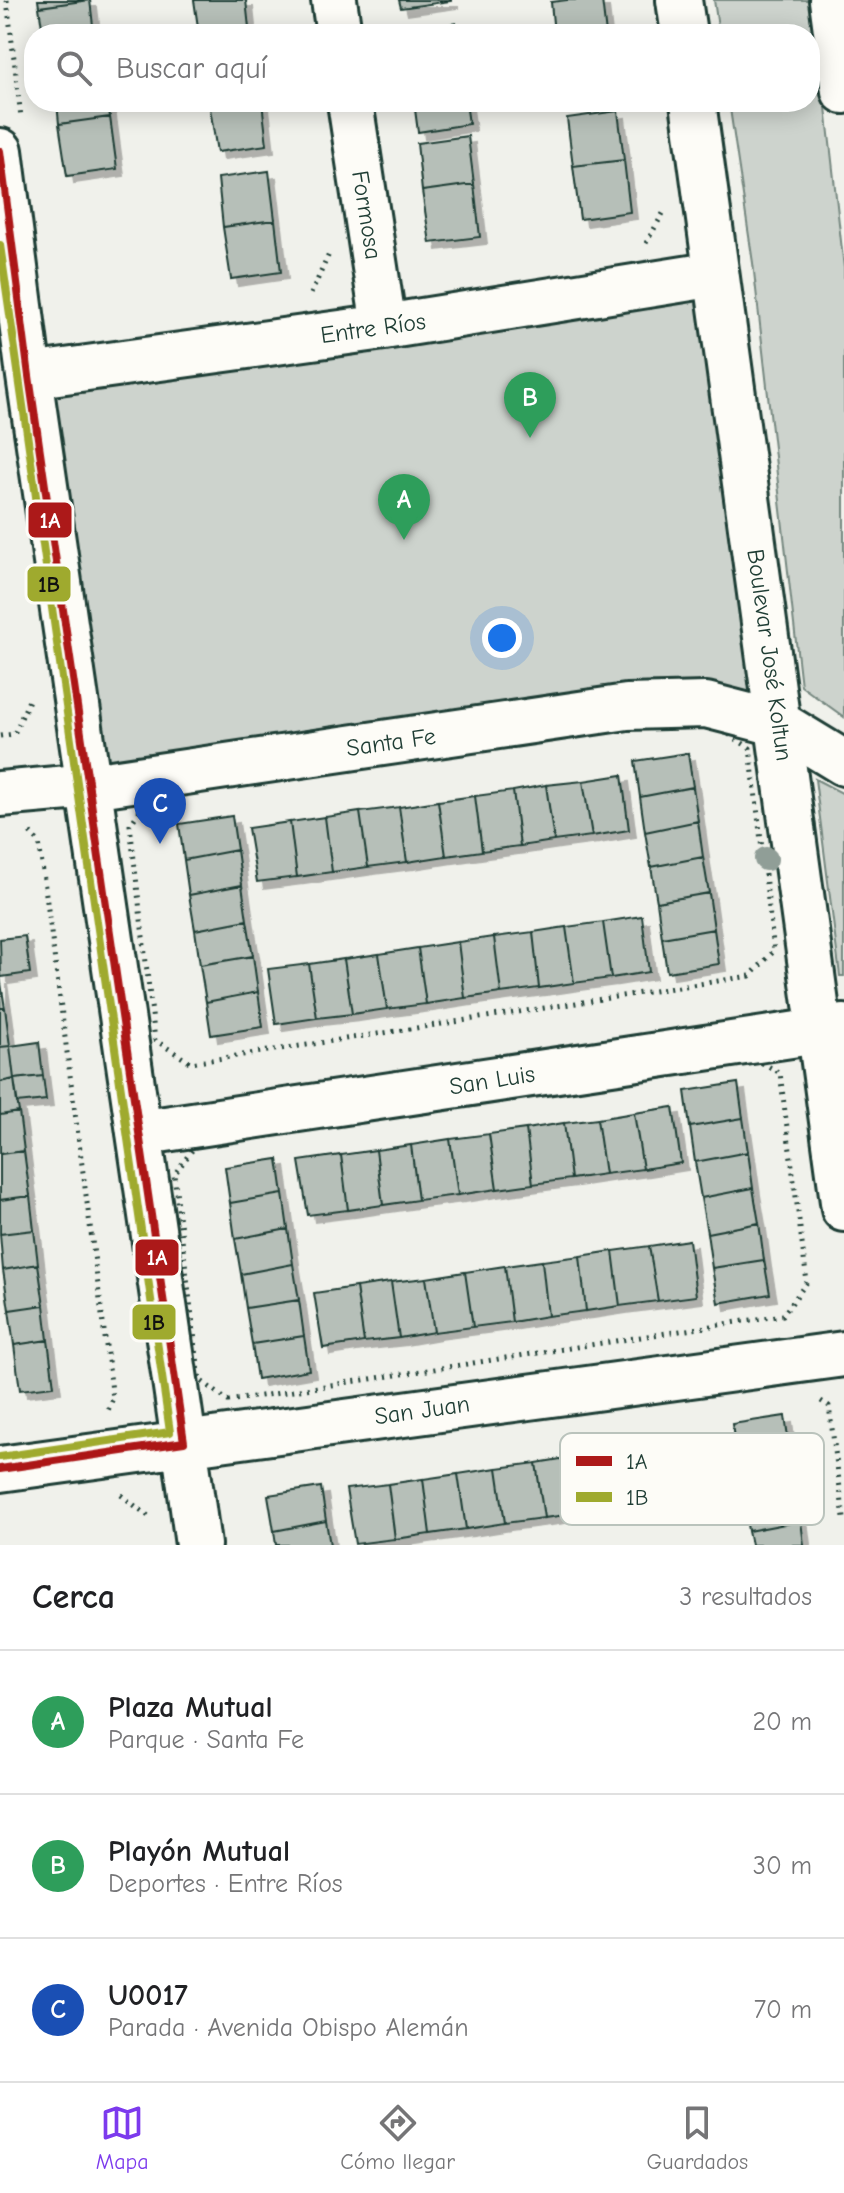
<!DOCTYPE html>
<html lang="es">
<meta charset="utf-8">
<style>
body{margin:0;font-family:"Comic Neue",sans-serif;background:#f2f2f2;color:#202124}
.you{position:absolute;left:502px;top:638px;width:28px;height:28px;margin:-20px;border:6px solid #fff;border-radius:50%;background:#1a73e8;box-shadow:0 0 0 12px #1a73e833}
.badge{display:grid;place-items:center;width:52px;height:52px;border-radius:50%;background:#7c3aed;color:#fff;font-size:26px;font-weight:700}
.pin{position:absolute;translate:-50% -66px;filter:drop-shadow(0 2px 4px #0008)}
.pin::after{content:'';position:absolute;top:42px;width:28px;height:24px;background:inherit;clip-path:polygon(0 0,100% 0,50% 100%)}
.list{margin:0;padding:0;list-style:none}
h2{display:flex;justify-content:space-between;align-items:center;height:104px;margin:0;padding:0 32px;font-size:34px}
h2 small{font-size:26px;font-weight:400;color:#757577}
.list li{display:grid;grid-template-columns:52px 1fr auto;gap:24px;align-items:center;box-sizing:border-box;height:144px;padding:0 32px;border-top:2px solid #e0e0e0}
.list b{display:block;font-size:30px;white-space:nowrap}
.list p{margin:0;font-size:26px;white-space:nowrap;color:#757577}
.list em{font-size:26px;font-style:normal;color:#757577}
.icon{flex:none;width:44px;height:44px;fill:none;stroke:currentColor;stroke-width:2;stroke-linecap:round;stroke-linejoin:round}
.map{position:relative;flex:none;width:844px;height:1545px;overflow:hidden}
.search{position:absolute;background:#fff;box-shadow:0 4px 20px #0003;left:24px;right:24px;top:24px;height:88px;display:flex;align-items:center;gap:20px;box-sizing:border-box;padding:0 28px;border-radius:32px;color:#757577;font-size:30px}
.sheet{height:536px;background:#fff}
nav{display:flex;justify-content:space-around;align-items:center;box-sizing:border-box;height:112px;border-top:2px solid #e0e0e0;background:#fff;font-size:22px;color:#757577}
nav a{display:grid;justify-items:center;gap:4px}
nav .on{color:#7c3aed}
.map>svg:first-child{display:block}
.green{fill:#cdd3cd;stroke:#768880;stroke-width:2}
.building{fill:#b6bfb8;stroke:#1f3d34;stroke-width:2;filter:url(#shadow)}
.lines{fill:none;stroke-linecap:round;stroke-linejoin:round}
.street-casing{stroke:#1f3d34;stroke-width:50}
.secondary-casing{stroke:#1f3d34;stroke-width:50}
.path{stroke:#1f3d34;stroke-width:5;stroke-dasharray:2 6;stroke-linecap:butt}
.street{stroke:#fdfcf7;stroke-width:44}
.secondary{stroke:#fdfcf7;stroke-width:44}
.bus-1-casing{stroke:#fdfcf7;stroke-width:14}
.bus-2-casing{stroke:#fdfcf7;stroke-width:14}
.bus-1{stroke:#ac1919;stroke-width:8}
.bus-2{stroke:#9faa2e;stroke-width:8}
.tree{fill:#909e97}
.labels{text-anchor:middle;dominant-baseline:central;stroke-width:8;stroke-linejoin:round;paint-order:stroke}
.street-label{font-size:24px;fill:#1f3d34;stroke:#fdfcf7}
.key{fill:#fdfcf7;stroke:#bac3bc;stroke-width:2}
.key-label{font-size:22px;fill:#1f3d34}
.line-badge{stroke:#fdfcf7;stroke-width:3}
.badge-label{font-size:22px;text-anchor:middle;font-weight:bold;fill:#fff}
.pale-badge-label{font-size:22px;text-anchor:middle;font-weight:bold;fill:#111}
</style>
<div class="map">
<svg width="844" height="1545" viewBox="0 0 844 1545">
<defs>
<filter id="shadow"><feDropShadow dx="7" dy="7" stdDeviation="0" flood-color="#0004"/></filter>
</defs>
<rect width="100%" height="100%" fill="#f0f1eb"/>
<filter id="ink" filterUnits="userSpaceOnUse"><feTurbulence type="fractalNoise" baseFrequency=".0125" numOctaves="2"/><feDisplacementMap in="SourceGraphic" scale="16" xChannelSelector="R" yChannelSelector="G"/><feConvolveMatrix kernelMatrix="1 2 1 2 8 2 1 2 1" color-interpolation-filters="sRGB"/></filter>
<g filter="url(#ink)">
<path class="green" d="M 714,0 L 814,0 L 844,268 L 844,717 L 801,686 L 753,263 L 729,102 L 810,102 L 810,34 L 719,34 Z
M 716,274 L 780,724 L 706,705 L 91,786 L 29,376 Z
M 815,779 L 844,794 L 844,976 L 840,976 Z"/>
<path class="building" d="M 38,0 L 90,0 L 39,7 Z
M 90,0 L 94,34 L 43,34 L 39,7 Z
M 194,0 L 246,0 L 249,28 L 199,34 Z
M 399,0 L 451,0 L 451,1 L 401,8 Z
M 567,0 L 602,0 L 606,34 L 554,34 L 551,2 Z
M 456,23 L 458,34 L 406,34 L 405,30 Z
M 57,102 L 108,102 L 110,117 L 59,124 Z
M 209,102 L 262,102 L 267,145 L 217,152 Z
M 414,102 L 466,102 L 469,124 L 418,132 Z
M 618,111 L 624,160 L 573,166 L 567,118 Z
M 110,117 L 117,169 L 67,176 L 59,124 Z
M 468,136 L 474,184 L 422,191 L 417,143 Z
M 624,160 L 630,212 L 580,219 L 573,166 Z
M 269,171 L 275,220 L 223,227 L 218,178 Z
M 474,184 L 480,237 L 430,243 L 422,191 Z
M 275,220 L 281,272 L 231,279 L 223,227 Z
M 688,753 L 693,787 L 640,797 L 635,761 Z
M 622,775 L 629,830 L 592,836 L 583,781 Z
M 583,781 L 592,836 L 554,841 L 546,785 Z
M 546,785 L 554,841 L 520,846 L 513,791 Z
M 693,787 L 698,821 L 645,832 L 640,797 Z
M 513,791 L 520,846 L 482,851 L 475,796 Z
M 475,796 L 482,851 L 446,856 L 438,801 Z
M 438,801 L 446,856 L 407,862 L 399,807 Z
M 399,807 L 407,862 L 368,867 L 360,812 Z
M 360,812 L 368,867 L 332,872 L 325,817 Z
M 232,816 L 237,850 L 184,860 L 179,824 Z
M 325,817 L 332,872 L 297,877 L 290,822 Z
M 698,821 L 703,857 L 651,867 L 645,832 Z
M 290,822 L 297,877 L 257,882 L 248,828 Z
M 237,850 L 242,885 L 189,895 L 184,860 Z
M 703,857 L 709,893 L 657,902 L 651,867 Z
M 242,885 L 247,920 L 195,930 L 189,895 Z
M 709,893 L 714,929 L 662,938 L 657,902 Z
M 642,916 L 649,972 L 611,978 L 603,922 Z
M 247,920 L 253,956 L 200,965 L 195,930 Z
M 603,922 L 611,978 L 574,983 L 566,927 Z
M 566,927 L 574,983 L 539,988 L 533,932 Z
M 714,929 L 719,964 L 667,972 L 662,938 Z
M 533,932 L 539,988 L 501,993 L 494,937 Z
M 25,936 L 30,973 L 1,977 L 0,939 Z
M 494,937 L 501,993 L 465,998 L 458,942 Z
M 458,942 L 465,998 L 426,1004 L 418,948 Z
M 418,948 L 426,1004 L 387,1009 L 379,954 Z
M 379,954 L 387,1009 L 352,1014 L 344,959 Z
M 253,956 L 258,992 L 206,1002 L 200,965 Z
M 344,959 L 352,1014 L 317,1018 L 309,964 Z
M 309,964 L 317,1018 L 276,1024 L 268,969 Z
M 0,977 L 5,1008 L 0,1008 Z
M 258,992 L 263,1027 L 211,1035 L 206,1002 Z
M 0,1008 L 5,1008 L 10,1046 L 0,1047 Z
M 39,1042 L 43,1076 L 14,1079 L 10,1046 Z
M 10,1046 L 14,1079 L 0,1082 L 0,1047 Z
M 43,1076 L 46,1100 L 17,1103 L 14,1079 Z
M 14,1079 L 19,1112 L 0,1115 L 0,1082 Z
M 738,1083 L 743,1118 L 690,1127 L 685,1091 Z
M 673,1107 L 681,1163 L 643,1169 L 634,1113 Z
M 19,1112 L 24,1151 L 0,1154 L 0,1115 Z
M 634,1113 L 643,1169 L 605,1174 L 597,1119 Z
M 743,1118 L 748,1152 L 695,1162 L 690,1127 Z
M 597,1119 L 605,1174 L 571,1179 L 564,1123 Z
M 564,1123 L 571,1179 L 533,1184 L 526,1129 Z
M 526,1129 L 533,1184 L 497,1189 L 489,1134 Z
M 489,1134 L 497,1189 L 458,1195 L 450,1139 Z
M 450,1139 L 458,1195 L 418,1200 L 411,1145 Z
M 411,1145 L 418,1200 L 383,1205 L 376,1150 Z
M 376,1150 L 383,1205 L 348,1210 L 341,1155 Z
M 24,1151 L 30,1196 L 0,1200 L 0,1154 Z
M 748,1152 L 753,1188 L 701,1198 L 695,1162 Z
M 341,1155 L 348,1210 L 308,1215 L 299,1161 Z
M 278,1159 L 283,1194 L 230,1203 L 225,1167 Z
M 753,1188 L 759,1223 L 707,1233 L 701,1198 Z
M 283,1194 L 288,1229 L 235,1239 L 230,1203 Z
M 30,1196 L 34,1230 L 0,1234 L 0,1200 Z
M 759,1223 L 764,1260 L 712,1268 L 707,1233 Z
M 288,1229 L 293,1264 L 241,1274 L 235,1239 Z
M 34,1230 L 38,1264 L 3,1270 L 0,1234 Z
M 689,1240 L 696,1296 L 658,1301 L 649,1246 Z
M 649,1246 L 658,1301 L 620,1306 L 613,1251 Z
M 613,1251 L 620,1306 L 586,1311 L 580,1256 Z
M 580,1256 L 586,1311 L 548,1316 L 542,1261 Z
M 764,1260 L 770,1294 L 718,1303 L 712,1268 Z
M 542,1261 L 548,1316 L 512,1322 L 505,1266 Z
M 38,1264 L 44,1305 L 9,1310 L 3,1270 Z
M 293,1264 L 299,1300 L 246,1308 L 241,1274 Z
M 505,1266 L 512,1322 L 473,1327 L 465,1272 Z
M 465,1272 L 473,1327 L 434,1332 L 426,1278 Z
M 426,1278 L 434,1332 L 399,1338 L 391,1282 Z
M 391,1282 L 399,1338 L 364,1342 L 356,1287 Z
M 356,1287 L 364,1342 L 323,1348 L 314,1293 Z
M 299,1300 L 304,1336 L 252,1344 L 246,1308 Z
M 44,1305 L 48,1340 L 14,1345 L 9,1310 Z
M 304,1336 L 309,1370 L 257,1379 L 252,1344 Z
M 48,1340 L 54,1386 L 20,1390 L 14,1345 Z
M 785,1416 L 790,1451 L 737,1460 L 732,1424 Z
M 573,1457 L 580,1513 L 544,1518 L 536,1463 Z
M 536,1463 L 544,1518 L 505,1523 L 497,1468 Z
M 497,1468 L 505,1523 L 466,1529 L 458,1474 Z
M 458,1474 L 466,1529 L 430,1534 L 423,1479 Z
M 423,1479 L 430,1534 L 395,1539 L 388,1484 Z
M 388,1484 L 395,1539 L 355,1544 L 346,1489 Z
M 795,1485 L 801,1521 L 748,1531 L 743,1495 Z
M 321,1487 L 326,1521 L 274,1531 L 268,1495 Z
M 326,1521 L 330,1545 L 276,1545 L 274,1531 Z
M 801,1521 L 804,1545 L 751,1545 L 748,1531 Z"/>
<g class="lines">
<defs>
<path id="street" d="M 334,0 L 339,34
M 350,102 L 384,327
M 0,151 L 29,376 L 184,1442
M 29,376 L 384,327 L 716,274
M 0,794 L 91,786 L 627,707 L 706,705 L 780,724 L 844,763
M 139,1133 L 844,1027"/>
<path id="secondary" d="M 679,0 L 684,34
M 832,0 L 844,91
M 693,102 L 844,1209
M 184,1442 L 198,1545
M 0,1469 L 844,1354"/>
</defs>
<use href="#street" class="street-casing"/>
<use href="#secondary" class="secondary-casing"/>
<path class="path" d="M 7,0 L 21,117
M 646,243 L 665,210
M 311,294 L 329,254
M 702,717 L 750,748 L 774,951 L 750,976 L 191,1063 L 155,1040 L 130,825 L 149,797 Z
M 0,736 L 14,734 L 30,698
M 30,833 L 39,842 L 113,1398 L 107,1413
M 748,1055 L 780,1073 L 807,1282 L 783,1315 L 228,1401 L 200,1380 L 174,1175 L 201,1138 Z
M 821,1401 L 829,1406 L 844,1518
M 121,1495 L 151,1518"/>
<use href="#street" class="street"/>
<use href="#secondary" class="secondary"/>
<defs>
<path id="bus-1" d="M 0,151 L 29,376 L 184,1442 L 0,1469"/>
<path id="bus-2" d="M 0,245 L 170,1432 L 0,1457"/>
</defs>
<use href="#bus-1" class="bus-1-casing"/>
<use href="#bus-2" class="bus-2-casing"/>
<use href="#bus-1" class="bus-1"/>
<use href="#bus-2" class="bus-2"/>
</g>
<circle class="tree" cx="766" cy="859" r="12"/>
</g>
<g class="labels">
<g class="street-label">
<text transform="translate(367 215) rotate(81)">Formosa</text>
<text transform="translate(373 328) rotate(-8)">Entre Ríos</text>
<text transform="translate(770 655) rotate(82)">Boulevar José Koltun</text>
<text transform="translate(391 742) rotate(-8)">Santa Fe</text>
<text transform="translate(492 1080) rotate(-9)">San Luis</text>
<text transform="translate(422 1410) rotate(-8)">San Juan</text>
</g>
</g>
<rect x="560" y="1433" width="264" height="92" rx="12" class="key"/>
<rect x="576" y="1456" width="36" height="10" fill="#ac1919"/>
<rect x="576" y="1492" width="36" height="10" fill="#9faa2e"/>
<g class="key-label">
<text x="626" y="1469">1A</text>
<text x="626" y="1505">1B</text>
</g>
<g class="line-badge">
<rect x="27" y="501" width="46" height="38" rx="8" fill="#ac1919"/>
<rect x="26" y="565" width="46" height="38" rx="8" fill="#9faa2e"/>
<rect x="134" y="1238" width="46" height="39" rx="8" fill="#ac1919"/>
<rect x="131" y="1303" width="46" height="38" rx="8" fill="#9faa2e"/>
</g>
<g class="badge-label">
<text x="50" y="528">1A</text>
<text x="157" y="1265">1A</text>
</g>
<g class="pale-badge-label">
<text x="49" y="592">1B</text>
<text x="154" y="1330">1B</text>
</g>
</svg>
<div class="you"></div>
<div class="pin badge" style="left:404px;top:540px;background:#2e9e5b">A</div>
<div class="pin badge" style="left:530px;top:438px;background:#2e9e5b">B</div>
<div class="pin badge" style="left:160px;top:844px;background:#1a4fb4">C</div>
<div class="search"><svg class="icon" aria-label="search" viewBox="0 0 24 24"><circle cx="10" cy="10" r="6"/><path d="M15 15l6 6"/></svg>Buscar aquí</div>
</div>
<section class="sheet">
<h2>Cerca<small>3 resultados</small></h2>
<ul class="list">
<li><span class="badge" style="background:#2e9e5b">A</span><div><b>Plaza Mutual</b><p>Parque · Santa Fe</p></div><em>20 m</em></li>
<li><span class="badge" style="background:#2e9e5b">B</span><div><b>Playón Mutual</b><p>Deportes · Entre Ríos</p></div><em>30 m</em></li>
<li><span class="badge" style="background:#1a4fb4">C</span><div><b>U0017</b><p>Parada · Avenida Obispo Alemán</p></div><em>70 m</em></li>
</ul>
</section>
<nav>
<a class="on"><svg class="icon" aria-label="map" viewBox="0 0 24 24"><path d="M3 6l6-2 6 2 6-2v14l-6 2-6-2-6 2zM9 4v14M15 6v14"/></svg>Mapa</a>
<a><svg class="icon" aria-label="directions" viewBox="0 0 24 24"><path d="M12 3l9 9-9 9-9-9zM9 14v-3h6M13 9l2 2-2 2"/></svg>Cómo llegar</a>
<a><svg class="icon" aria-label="saved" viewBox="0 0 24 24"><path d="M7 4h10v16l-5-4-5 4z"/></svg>Guardados</a>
</nav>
